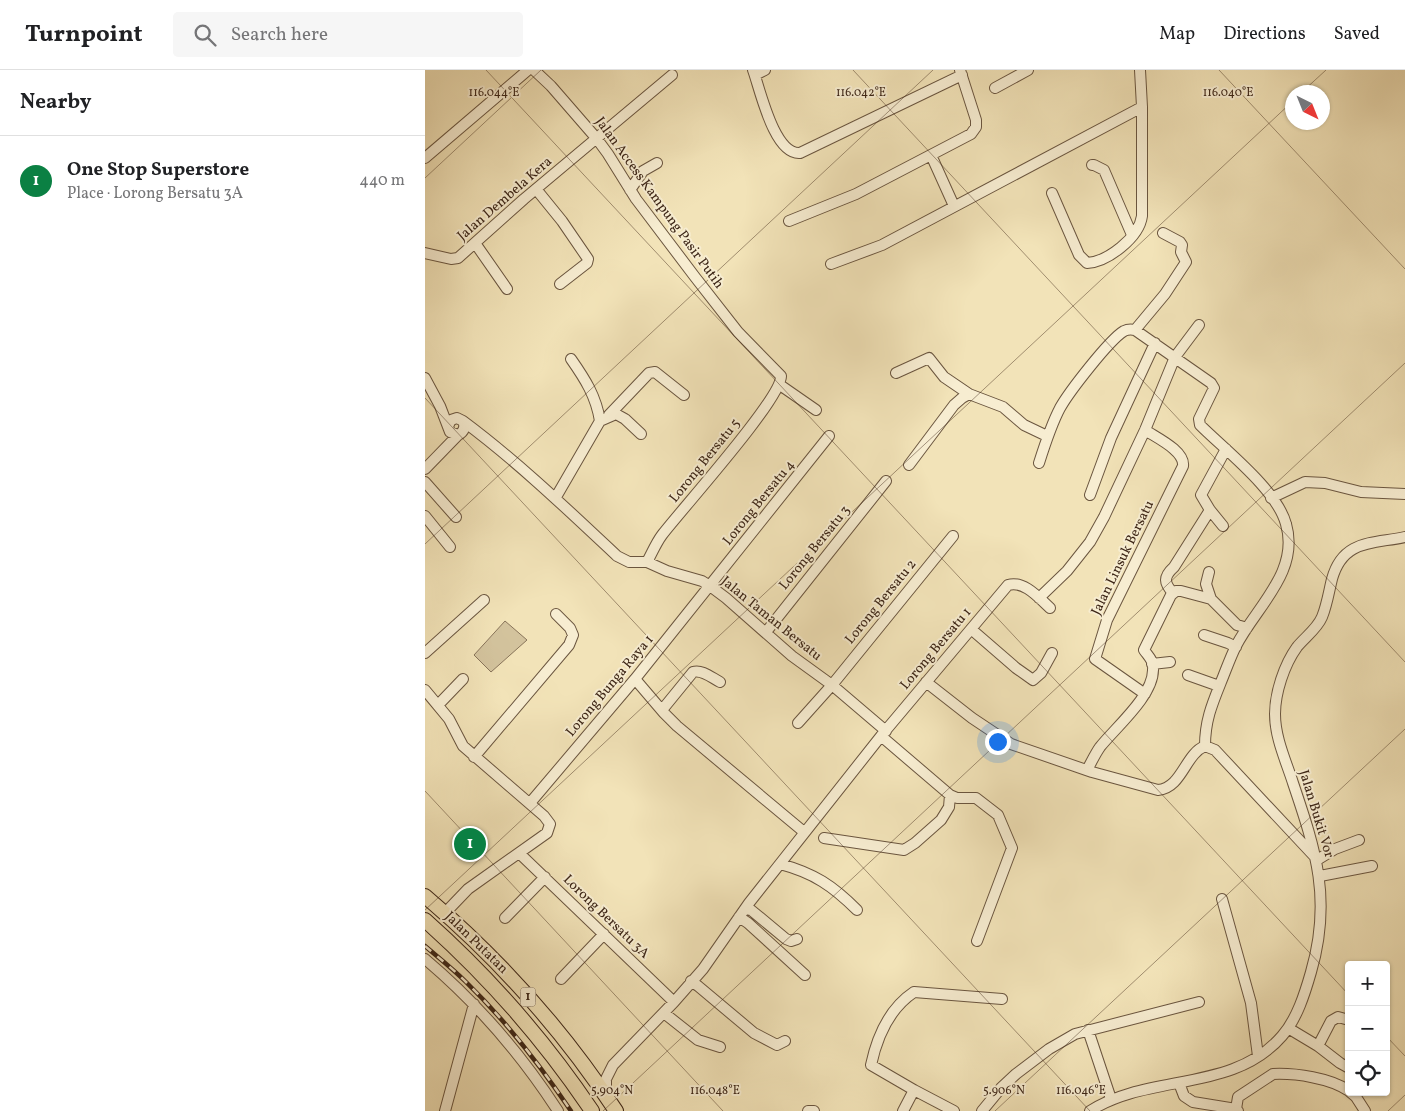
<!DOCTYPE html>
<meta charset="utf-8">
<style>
body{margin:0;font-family:Vollkorn,serif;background:#f6f6f6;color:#202124}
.controls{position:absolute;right:15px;bottom:15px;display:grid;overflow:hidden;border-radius:5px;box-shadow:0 1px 4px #0004}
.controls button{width:45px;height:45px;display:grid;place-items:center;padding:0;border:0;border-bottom:1px solid #e0e0e0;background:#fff;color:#202124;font:25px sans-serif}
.compass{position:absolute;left:860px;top:15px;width:45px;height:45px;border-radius:50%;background:#fff;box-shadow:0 1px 4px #0004;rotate:137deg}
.you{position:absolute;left:572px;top:671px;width:18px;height:18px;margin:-12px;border:4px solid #fff;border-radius:50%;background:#1a73e8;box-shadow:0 0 0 8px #1a73e833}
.badge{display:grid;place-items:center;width:32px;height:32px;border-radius:50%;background:#0b8043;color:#fff;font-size:16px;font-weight:700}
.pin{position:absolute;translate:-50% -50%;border:2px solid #fff;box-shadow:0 1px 5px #0006}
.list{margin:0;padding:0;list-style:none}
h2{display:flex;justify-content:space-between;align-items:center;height:65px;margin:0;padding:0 20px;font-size:21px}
h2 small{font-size:16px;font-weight:400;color:#757577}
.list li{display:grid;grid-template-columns:32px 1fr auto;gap:15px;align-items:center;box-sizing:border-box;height:90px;padding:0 20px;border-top:1px solid #e0e0e0}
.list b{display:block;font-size:19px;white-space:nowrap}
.list p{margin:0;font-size:16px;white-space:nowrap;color:#757577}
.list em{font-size:16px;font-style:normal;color:#757577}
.icon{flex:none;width:28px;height:28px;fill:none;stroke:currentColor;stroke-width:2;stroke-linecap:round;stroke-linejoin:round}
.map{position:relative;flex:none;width:980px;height:1041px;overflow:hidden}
header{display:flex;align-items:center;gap:30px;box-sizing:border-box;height:70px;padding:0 25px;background:#fff;border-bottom:1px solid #e0e0e0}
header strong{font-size:24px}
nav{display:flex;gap:28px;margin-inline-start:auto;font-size:18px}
.search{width:350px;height:45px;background:#f6f6f6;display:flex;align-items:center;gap:12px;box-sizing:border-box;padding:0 18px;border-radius:5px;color:#757577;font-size:19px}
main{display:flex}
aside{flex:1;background:#fff}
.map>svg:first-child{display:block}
.green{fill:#d3c39d;stroke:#88745a}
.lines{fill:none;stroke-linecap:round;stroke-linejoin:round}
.minor-casing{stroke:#6a553f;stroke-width:12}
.highway-casing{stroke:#3d2617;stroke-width:16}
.minor{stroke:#f7edd1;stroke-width:10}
.highway{stroke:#f2e3b8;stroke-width:14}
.rail-casing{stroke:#3d2617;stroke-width:4.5}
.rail{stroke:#f7edd1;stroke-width:2.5;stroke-dasharray:8;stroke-linecap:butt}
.ticks{fill:none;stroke:#3d2617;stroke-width:1;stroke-opacity:0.45}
.labels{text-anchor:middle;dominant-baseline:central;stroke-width:4;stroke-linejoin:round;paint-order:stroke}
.shield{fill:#f7edd1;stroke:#75624f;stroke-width:1}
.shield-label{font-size:12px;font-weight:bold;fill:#3d2617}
.street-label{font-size:14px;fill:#3d2617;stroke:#f7edd1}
.ticks-label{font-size:12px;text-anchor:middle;fill:#3d2617;stroke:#f7edd1;stroke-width:4;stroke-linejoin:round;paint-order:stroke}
</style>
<header>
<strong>Turnpoint</strong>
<div class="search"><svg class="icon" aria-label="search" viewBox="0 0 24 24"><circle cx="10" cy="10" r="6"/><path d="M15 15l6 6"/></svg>Search here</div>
<nav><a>Map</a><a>Directions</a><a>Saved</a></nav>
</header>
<main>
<aside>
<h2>Nearby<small></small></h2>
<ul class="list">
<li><span class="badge">1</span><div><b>One Stop Superstore</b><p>Place · Lorong Bersatu 3A</p></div><em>440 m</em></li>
</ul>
</aside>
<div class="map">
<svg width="980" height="1041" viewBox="0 0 980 1041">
<rect width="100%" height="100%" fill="#f2e3b8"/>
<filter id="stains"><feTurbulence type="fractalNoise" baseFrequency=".004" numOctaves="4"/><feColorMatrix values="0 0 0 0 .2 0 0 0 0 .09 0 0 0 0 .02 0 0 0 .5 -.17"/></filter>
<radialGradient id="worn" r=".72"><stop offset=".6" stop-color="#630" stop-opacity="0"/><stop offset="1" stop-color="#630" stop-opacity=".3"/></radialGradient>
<path class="green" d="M 80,551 L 102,570 L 66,602 L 49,585 Z"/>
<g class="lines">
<defs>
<path id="minor" d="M 109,0 L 126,16 L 172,69 L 183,84 L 211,129 L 270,207 L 313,262 L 356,306 C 357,328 256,440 237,465 C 231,473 227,483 222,492
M 328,0 C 335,19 349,85 375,83 L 537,5
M 330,5 L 340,0
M 570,18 L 603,0
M 506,85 L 529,136
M 0,88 L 103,0
M 667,95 L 669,95 L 679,100 L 707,165
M 111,119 L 137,151 L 163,189 L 162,193 L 135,214
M 205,120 L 218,101 L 232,93
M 627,123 L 654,185 L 662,193 C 682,192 714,168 717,146 L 717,37 L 715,0
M 364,151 L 431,124 L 546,64 L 551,57 L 551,50 L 535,0
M 50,173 L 82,219
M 0,183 L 26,189 L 33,188 L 99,129 L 247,5
M 406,194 L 457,175 L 717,37
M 710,260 L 740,224 L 761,192 L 756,182 L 757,175 L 755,172 L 738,163
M 146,289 C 160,309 171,326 175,351
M 471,303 L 504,288 L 519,307 L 544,324 L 578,337 L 599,355 L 622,366
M 0,308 L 15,336 L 25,362 L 33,365 C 39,362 41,357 38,351 L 32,348 L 26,350 L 23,356
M 355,315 L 391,340
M 184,345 L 224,303 L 230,302 L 259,325
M 38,351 C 93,392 142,439 192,486 L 204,492 L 222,492 L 242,501 L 277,511 L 285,516 L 301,528 L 367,586 L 407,615 L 461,661
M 614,393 C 620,374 626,355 635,338 C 644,322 684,270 699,261 C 703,259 705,259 710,260 L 786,313 L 789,318 L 774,349 L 775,355 C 800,380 852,420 861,454 C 875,502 831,537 811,576 C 806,586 802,597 798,607 C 788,632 780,649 780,676
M 484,395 L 529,335 L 537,328 L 544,324
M 0,399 L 33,365
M 0,412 L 31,447
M 665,425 L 686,368 L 730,273
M 131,427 L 175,351 L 191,344 L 200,349 L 216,364
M 846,428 L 880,412 L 900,413 L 936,422 L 980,424
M 0,446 L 25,477
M 798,456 L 785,440 L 776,425 L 801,379
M 784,502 L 781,514 L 786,529
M 748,523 C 739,513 738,507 749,497 L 785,440
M 614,528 L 642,501 L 665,472 L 679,447 L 720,360 L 750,287 L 774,255
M 546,559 L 591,598 L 608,610 L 616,603 L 627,583
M 341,562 L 461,411
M 779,565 L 803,573 L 811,577
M 0,583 L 59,530
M 727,594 L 745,592
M 763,605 L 794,616
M 210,609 L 239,643 L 252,656 L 379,762
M 501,612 L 547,648 L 586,674 L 667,702 L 733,720 C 757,718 760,684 780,676 L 790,680 L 891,788
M 0,620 L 24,649 L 38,676 L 119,746 L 125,754 L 122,763 L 43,819 L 20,843
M 720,624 L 670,589 L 682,550 L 758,396 C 760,381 732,368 720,360
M 13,635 L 38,609
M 237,640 L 268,602 C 277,599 287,608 295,612
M 373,653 L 407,615 L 528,466
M 456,666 L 525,725 L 532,728 L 551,728 L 573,745 L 587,778 L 552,871
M 49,687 L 144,575 L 148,565 L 145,558 L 131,544
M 662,700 C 666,693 670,684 675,677 C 691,657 728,626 728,600 C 729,591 724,587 719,580 L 746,525 L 751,521 L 756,521 L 786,529 L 812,555 L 822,558
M 105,733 L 210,609 L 404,366
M 399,768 L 479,780 L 490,773 L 516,750 L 524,737 L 525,725
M 94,783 L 249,932
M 892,790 L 910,779 L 934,770
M 355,794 C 389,803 408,816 432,840
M 895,806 L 947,796
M 797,829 L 826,933 L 833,986
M 321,839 L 326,840 L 361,869 L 366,871 L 372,869
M 314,847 L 323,853 L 380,905
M 80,848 L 120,807
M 0,889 C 51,932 96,984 133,1041
M 136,909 L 179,864
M 266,911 L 273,916 L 329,963 L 352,975 L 360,971
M 239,943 L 273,970 L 295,977
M 863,958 L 893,976 L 915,993 L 924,998
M 663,960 L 686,1029
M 893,976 L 906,951 L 913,947 L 924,950
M 754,1013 L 759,1026 L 768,1032 L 811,1039 L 813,1041
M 489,1020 L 529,1041
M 925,1022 L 931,1027 L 940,1041
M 181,1026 L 181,1009 L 188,995 L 249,932 L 278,899 L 324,833 L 456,666 L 583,515 C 599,510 614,528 625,538
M 811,1039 L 813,1027 L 848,1004 C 870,1003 906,1008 924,1021
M 20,1041 L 49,934
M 383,1041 L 389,1041
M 478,1041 L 489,1020 L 446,995 C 452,967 465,938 489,922 L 577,929
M 557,1041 L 576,1018 L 591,1004 L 624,979 L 650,964 L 774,932
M 665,1041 C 724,1003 808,1023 857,966 C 872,949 880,923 886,902 C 907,830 891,781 868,713 C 861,691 850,668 850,644 C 850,623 859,595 872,577 C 880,567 892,559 897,547 C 902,535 904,521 907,509 C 918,469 948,474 980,467"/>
<path id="highway" d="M 0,826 C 73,888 138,960 191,1041
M 0,850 C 63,906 120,971 167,1041"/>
</defs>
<use href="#minor" class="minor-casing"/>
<use href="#highway" class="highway-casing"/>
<use href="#minor" class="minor"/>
<use href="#highway" class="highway"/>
<defs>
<path id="rail" d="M 0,876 C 14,888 28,899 41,912 C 81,951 115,995 146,1041"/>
</defs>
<use href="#rail" class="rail-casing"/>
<use href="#rail" class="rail"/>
</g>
<path class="ticks" d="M 61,0 L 924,925M 428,0 L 980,592M 794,0 L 980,199M 877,22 L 901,0M 0,108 L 116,0M 0,328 L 665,1041M 0,474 L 508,0M 0,721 L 298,1041M 0,840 L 868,31M 961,966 L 980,986M 178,1041 L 980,293M 570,1041 L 980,659M 963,1041 L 980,1025"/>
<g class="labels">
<rect class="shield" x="95.5" y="917.5" width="15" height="19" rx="4"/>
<g class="shield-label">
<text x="103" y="927">1</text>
</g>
<g class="street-label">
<text transform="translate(80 129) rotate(-41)">Jalan Dembela Kera</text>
<text transform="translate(234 133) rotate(54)">Jalan Access Kampung Pasir Putih</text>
<text transform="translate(280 391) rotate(-51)">Lorong Bersatu 5</text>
<text transform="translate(334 433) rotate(-51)">Lorong Bersatu 4</text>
<text transform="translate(390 478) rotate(-51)">Lorong Bersatu 3</text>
<text transform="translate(698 488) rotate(-64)">Jalan Linsuk Bersatu</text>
<text transform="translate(456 532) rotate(-51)">Lorong Bersatu 2</text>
<text transform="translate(346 549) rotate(39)">Jalan Taman Bersatu</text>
<text transform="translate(511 579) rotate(-50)">Lorong Bersatu 1</text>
<text transform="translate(185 616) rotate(-50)">Lorong Bunga Raya 1</text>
<text transform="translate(891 744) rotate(73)">Jalan Bukit Vor</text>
<text transform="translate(181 847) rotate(44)">Lorong Bersatu 3A</text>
<text transform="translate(51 873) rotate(44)">Jalan Putatan</text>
</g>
</g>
<g class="ticks-label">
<text x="69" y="26">116.044°E</text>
<text x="436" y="26">116.042°E</text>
<text x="803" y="26">116.040°E</text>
<text x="290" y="1024">116.048°E</text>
<text x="656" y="1024">116.046°E</text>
<text x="187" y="1024">5.904°N</text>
<text x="579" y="1024">5.906°N</text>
</g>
<rect width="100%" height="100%" filter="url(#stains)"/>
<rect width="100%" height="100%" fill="url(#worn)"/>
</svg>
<div class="controls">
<button>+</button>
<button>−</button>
<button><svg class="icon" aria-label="locate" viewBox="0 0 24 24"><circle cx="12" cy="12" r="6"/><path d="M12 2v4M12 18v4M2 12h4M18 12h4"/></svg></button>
</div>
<svg class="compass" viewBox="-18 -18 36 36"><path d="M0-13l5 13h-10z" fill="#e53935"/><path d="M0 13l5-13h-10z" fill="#757577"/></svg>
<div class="you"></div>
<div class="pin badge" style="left:45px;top:774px">1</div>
</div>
</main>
